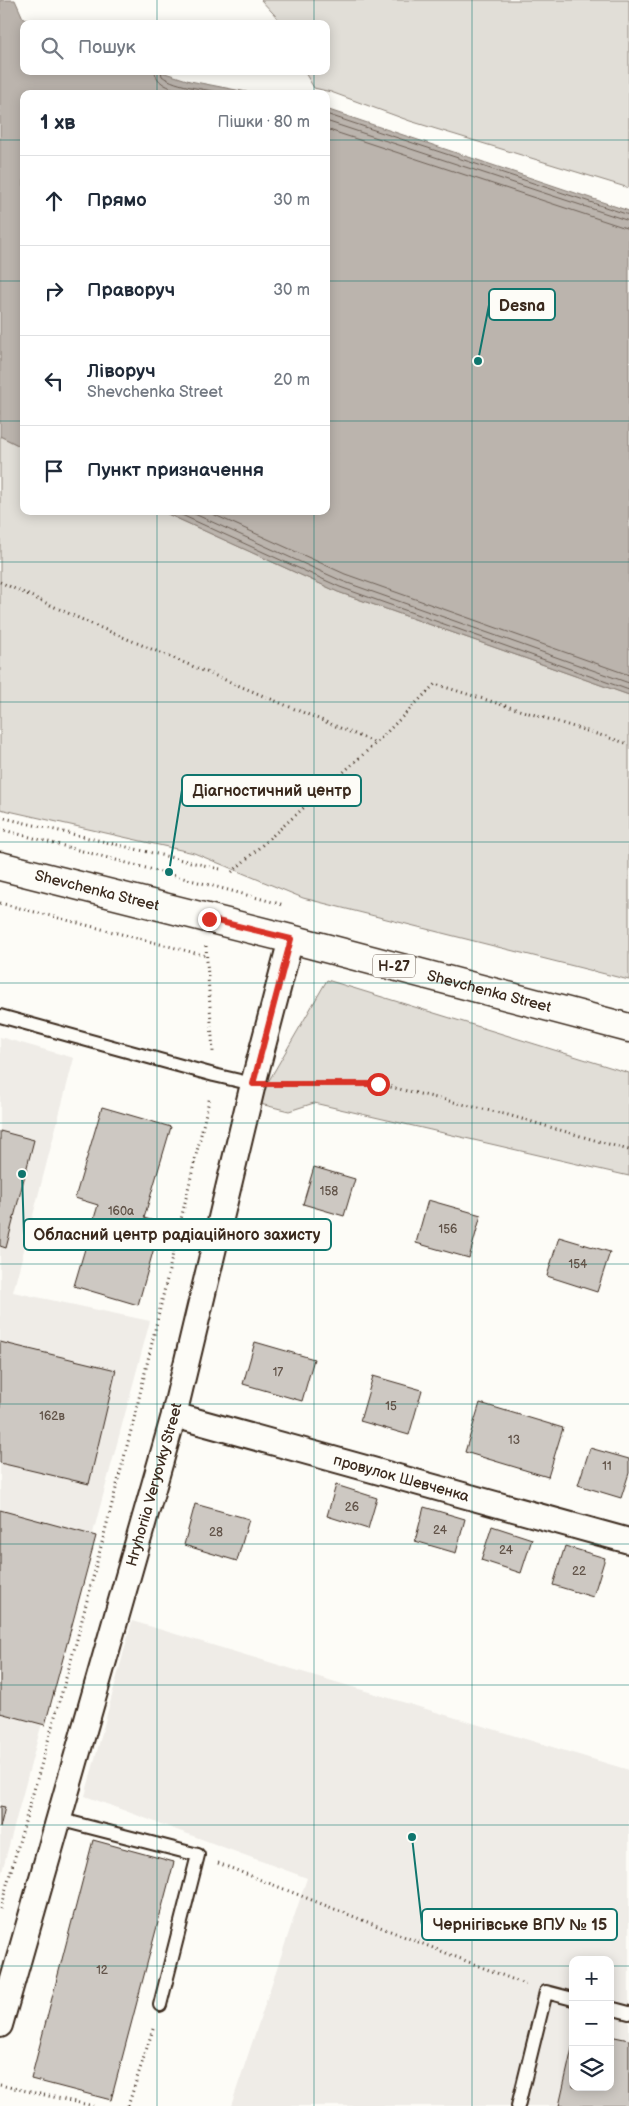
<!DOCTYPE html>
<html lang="uk">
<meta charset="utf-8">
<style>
body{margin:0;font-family:"Balsamiq Sans",sans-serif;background:#f2f2f3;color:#1f2937}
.controls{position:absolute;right:15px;bottom:15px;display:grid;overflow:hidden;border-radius:10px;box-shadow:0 2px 12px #0003}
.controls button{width:45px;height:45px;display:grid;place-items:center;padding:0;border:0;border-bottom:1px solid #e0e1e3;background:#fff;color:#1f2937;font:25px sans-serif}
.stop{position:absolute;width:15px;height:15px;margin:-11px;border:4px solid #d93025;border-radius:50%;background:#fff}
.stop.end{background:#d93025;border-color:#fff;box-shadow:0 1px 5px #0008}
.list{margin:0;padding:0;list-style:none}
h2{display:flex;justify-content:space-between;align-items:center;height:65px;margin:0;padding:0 20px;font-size:21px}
h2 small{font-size:16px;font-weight:400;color:#747a83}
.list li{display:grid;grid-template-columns:32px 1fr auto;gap:15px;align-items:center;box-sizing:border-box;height:90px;padding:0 20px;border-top:1px solid #e0e1e3}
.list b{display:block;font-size:19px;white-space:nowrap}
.list p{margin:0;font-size:16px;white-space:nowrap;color:#747a83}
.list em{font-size:16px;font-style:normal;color:#747a83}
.icon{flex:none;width:28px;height:28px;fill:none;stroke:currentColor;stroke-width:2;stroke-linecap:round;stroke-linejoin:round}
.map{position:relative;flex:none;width:629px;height:2106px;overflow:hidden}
.search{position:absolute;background:#fff;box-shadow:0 2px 12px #0003;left:20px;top:20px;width:310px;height:55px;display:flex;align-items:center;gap:12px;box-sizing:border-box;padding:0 18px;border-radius:10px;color:#747a83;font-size:19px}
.panel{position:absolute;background:#fff;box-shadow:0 2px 12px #0003;left:20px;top:90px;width:310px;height:425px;border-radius:10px}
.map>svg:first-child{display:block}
.built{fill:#efece7;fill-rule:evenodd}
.green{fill:#e1ded7;stroke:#8e847a}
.water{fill:#bbb4ad;stroke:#887d74}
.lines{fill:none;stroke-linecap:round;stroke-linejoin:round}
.shore{stroke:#6e6157;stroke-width:1}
.building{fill:#cdc8c2;stroke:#3b2a1e}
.lane-casing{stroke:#3b2a1e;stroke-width:16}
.street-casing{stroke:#3b2a1e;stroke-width:28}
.primary-casing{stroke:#3b2a1e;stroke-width:31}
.path{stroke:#3b2a1e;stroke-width:3;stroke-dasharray:1 4;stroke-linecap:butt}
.lane{stroke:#fdfcf7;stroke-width:12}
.street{stroke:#fdfcf7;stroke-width:24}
.primary{stroke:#fdfcf7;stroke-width:28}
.route{stroke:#d93025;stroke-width:6}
.grid{fill:none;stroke:#0f766e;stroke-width:1;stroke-opacity:0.55}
.labels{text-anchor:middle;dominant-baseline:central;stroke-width:4.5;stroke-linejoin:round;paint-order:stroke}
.number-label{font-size:12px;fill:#605247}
.shield{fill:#fdfcf7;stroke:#75695f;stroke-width:1}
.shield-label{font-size:14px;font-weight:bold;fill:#3b2a1e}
.street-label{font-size:15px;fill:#3b2a1e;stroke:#fdfcf7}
.leader{fill:none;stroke:#0f766e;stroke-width:2}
.callout-dot{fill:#0f766e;stroke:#fdfcf7;stroke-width:2}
.callout{fill:#fdfcf7;stroke:#0f766e;stroke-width:2}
.callout-label{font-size:16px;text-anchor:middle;font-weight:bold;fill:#3b2a1e}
</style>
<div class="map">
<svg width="629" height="2106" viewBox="0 0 629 2106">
<rect width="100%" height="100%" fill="#fdfcf7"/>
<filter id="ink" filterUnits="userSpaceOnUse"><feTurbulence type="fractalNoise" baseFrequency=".02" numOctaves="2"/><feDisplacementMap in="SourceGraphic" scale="10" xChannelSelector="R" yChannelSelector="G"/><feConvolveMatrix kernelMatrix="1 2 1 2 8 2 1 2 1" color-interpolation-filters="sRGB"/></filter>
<g filter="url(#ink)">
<path class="built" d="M 0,1037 L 74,1058 L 13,1292 L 150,1321 L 0,1879 Z
M 132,1621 L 629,1770 L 629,2106 L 231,2106 L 307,1878 L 85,1796 ZM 573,1960 L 610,1960 L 610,2087 L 573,2087 Z"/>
<path class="green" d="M 261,0 L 629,0 L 629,188 L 410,121 L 331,92 L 314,88 L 304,71 L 326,71 L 326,24 L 283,24 Z
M 0,436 L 24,448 L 24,511 L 161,511 L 338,592 L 629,695 L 629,980 L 303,898 L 194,853 L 0,809 Z
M 327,980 L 629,1073 L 629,1176 L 314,1103 L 289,1111 L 256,1103 Z"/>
<path class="water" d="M 0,0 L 15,0 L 23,18 L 35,24 L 24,24 L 24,71 L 159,71 L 190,81 L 257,94 L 24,94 L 24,448 L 0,436 Z
M 326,109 L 629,211 L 629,695 L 338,592 L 161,511 L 326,511 Z"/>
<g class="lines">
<path class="shore" d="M 155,71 C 156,88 182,91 195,94
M 161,71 L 162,76 C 175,87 211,90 229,94
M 326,114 L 629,215
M 326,121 L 629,221
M 326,129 L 629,229
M 173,511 L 340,587 L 629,690
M 188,511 L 342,581 L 629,683
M 206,511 L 345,574 L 629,675"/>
</g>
<path class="building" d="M 102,1107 L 171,1127 L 144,1218 L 161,1223 L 138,1305 L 74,1286 L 98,1205 L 75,1198 Z
M 0,1131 L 34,1140 L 6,1248 L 0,1246 Z
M 314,1167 L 355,1179 L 344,1216 L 303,1204 Z
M 428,1200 L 481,1215 L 469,1258 L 416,1243 Z
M 559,1237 L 610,1252 L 597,1292 L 547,1276 Z
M 0,1342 L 116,1370 L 89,1484 L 0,1463 Z
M 255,1342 L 314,1359 L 302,1401 L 243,1384 Z
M 373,1376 L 422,1390 L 409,1435 L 360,1421 Z
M 480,1403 L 563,1428 L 548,1477 L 465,1452 Z
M 590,1448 L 629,1459 L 629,1473 L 621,1498 L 578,1485 Z
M 336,1485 L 377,1498 L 368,1529 L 327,1516 Z
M 195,1504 L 249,1519 L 237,1561 L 184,1545 Z
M 424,1507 L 465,1519 L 456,1553 L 415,1541 Z
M 0,1510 L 96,1536 L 45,1725 L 0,1713 Z
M 492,1526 L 532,1539 L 521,1573 L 481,1560 Z
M 565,1546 L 605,1558 L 593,1597 L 553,1585 Z
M 0,1806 L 5,1807 L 0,1828 Z
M 93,1840 L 174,1862 L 111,2100 L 31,2079 Z
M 610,2036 L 629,2040 L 629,2106 L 559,2106 L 573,2044 L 573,2087 L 610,2087 Z"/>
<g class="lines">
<defs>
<path id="lane" d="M 0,1016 L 214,1075 L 253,1084
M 58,1819 L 198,1855 L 160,2005
M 610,2008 L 629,2013
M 518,2106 L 546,1992 L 573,1999"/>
<g id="street">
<path id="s1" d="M 174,1415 L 629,1541"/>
<path id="s2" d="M 0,2025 L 174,1415 L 253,1084 L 291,939"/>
</g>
<g id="primary">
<path id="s3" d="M 0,866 L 291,939 L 629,1028"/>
</g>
</defs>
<use href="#lane" class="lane-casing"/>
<use href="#street" class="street-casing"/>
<use href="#primary" class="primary-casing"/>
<path class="path" d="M 0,582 L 94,625 L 376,743
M 0,817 L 220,869
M 0,829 L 284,905
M 232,872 L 376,743 L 435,684 L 629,744
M 0,903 L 207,956
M 206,946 L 213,1052
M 281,1084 L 378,1084 L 508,1115 L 629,1150
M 218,1863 L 527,1985
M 0,1909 L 76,1643 L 135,1415 L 210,1096
M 0,2085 L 93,2106
M 128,2106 L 154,2026"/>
<use href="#lane" class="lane"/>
<use href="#street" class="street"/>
<use href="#primary" class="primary"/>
</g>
</g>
<g class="lines" filter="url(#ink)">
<path class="route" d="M 209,919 L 291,939 L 253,1084 L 378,1084"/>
</g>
<path class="grid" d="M 157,0 L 157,24M 314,0 L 314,24M 472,0 L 472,2106M 157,71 L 157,94M 314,71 L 314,94M 0,140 L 24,140M 326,140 L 629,140M 0,281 L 24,281M 326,281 L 629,281M 0,421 L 24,421M 326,421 L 629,421M 157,511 L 157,2106M 314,511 L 314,2106M 0,562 L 629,562M 0,702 L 629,702M 0,842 L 629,842M 0,983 L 629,983M 0,1123 L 629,1123M 0,1264 L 629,1264M 0,1404 L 629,1404M 0,1544 L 629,1544M 0,1685 L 629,1685M 0,1825 L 629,1825M 0,1966 L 573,1966M 610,1966 L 629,1966"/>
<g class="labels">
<g class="number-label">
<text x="329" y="1191">158</text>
<text x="121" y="1211">160а</text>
<text x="448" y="1229">156</text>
<text x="578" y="1264">154</text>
<text x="278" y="1372">17</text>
<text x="391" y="1406">15</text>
<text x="52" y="1416">162в</text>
<text x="514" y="1440">13</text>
<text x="607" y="1466">11</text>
<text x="352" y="1507">26</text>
<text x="440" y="1530">24</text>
<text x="216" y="1532">28</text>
<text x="506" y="1550">24</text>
<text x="579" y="1571">22</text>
<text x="102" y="1970">12</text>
</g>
<rect class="shield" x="373" y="954.5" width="42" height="23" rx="4"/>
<g class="shield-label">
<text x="394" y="966">Н-27</text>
</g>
<g class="street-label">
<text stroke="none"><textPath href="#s3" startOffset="100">Shevchenka Street</textPath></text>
<text stroke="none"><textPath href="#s3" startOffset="505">Shevchenka Street</textPath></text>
<text stroke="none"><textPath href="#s1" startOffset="236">провулок Шевченка</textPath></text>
<text stroke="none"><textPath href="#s2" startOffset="562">Hryhoriia Veryovky Street</textPath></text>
</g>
</g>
<path class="leader" d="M478 361L489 305M169 872L182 790M22 1174L24 1235M412 1837L422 1925"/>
<g class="callout-dot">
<circle cx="478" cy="361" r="5"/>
<circle cx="169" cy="872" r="5"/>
<circle cx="22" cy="1174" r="5"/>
<circle cx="412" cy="1837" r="5"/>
</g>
<g class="callout">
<rect x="489" y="289" width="66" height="31" rx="5"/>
<rect x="182" y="775" width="179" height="31" rx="5"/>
<rect x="24" y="1219" width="307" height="31" rx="5"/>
<rect x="422" y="1909" width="195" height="31" rx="5"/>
</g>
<g class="callout-label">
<text x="522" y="311">Desna</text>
<text x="272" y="796">Діагностичний центр</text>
<text x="177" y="1240">Обласний центр радіаційного захисту</text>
<text x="520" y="1930">Чернігівське ВПУ № 15</text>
</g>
</svg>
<div class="controls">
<button>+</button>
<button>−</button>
<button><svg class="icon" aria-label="layers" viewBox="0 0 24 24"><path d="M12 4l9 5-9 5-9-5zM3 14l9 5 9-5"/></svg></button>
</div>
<div class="stop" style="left:378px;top:1084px"></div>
<div class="stop end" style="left:209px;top:919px"></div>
<div class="search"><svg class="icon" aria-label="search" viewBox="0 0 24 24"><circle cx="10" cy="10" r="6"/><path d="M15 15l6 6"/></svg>Пошук</div>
<section class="panel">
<h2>1 хв<small>Пішки · 80 m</small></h2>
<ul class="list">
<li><svg class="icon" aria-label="ahead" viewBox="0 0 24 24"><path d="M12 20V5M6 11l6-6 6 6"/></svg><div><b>Прямо</b></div><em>30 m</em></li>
<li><svg class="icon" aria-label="right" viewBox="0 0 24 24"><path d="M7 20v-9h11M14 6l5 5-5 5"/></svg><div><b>Праворуч</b></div><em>30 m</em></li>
<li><svg class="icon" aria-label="left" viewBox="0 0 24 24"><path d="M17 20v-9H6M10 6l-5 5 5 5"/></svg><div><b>Ліворуч</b><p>Shevchenka Street</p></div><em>20 m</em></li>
<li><svg class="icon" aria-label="arrive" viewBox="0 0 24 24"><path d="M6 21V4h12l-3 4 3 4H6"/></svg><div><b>Пункт призначення</b></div></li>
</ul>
</section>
</div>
